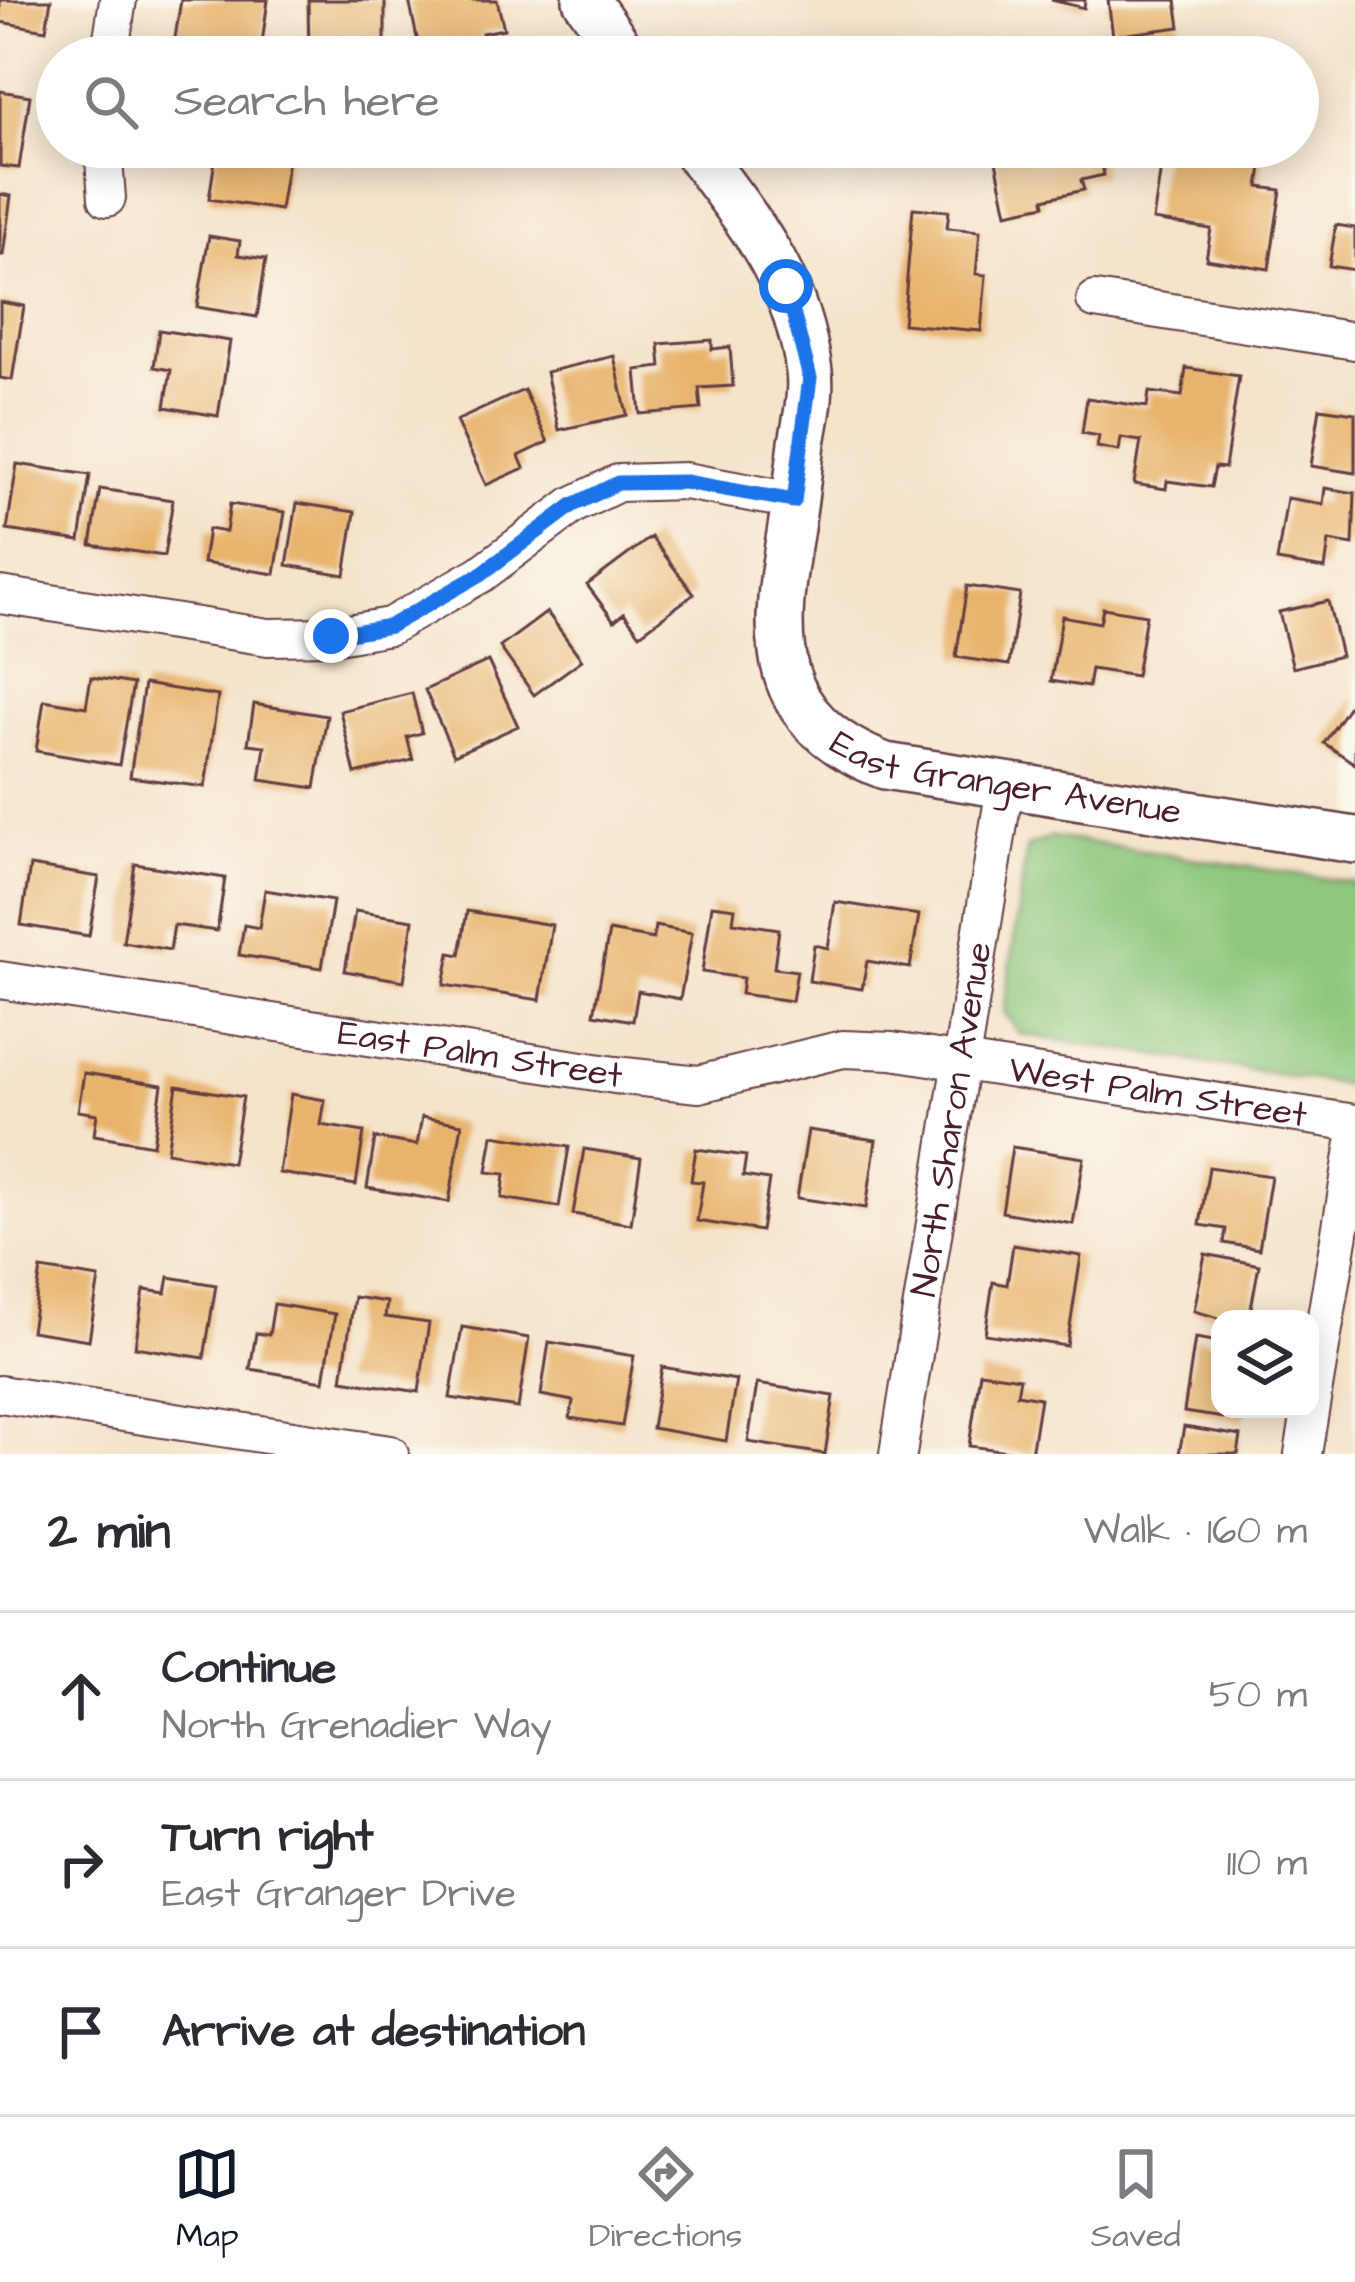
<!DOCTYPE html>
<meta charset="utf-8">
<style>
body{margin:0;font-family:"Architects Daughter",sans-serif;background:#f7f7f7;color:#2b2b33}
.controls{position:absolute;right:36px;bottom:36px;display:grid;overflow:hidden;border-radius:24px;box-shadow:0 6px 30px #0003}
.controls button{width:108px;height:108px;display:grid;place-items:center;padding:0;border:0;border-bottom:3px solid #e1e1e2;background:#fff;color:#2b2b33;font:60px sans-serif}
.stop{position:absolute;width:36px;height:36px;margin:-27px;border:9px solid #1a73e8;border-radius:50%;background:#fff}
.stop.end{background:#1a73e8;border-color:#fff;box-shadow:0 3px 12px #0008}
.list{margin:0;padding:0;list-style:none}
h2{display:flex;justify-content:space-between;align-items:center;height:156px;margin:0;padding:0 48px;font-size:51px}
h2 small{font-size:39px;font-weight:400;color:#7c7c81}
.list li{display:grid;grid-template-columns:78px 1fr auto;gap:36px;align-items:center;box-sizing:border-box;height:168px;padding:0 48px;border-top:3px solid #e1e1e2}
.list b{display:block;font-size:45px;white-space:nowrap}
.list p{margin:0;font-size:39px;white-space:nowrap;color:#7c7c81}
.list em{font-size:39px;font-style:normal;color:#7c7c81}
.icon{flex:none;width:66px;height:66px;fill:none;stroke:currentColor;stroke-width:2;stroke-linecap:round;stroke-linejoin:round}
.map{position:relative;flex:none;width:1355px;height:1454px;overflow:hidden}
.search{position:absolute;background:#fff;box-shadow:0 6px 30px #0003;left:36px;right:36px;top:36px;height:132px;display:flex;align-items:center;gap:30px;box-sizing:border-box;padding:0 42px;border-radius:66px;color:#7c7c81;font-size:45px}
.sheet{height:660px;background:#fff}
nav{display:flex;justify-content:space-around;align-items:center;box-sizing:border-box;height:168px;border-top:3px solid #e1e1e2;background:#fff;font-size:33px;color:#7c7c81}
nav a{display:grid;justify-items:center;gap:6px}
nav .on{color:#111827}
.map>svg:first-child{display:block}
.green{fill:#8dc87d;stroke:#6c7454;stroke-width:3}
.building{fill:#e8b46d}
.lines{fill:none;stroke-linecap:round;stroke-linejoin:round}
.minor-casing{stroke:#643c43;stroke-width:40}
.tertiary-casing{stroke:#643c43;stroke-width:50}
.minor{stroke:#fff;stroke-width:36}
.tertiary{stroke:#fff;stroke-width:45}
.route{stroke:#1a73e8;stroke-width:15}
.labels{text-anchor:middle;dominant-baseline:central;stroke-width:12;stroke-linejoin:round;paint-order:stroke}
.street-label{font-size:36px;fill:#4a1f2b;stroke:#fbf7ec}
</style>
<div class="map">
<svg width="1355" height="1454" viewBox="0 0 1355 1454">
<rect width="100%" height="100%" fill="#fbf7ec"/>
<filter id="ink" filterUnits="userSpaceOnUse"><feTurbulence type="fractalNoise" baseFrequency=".00833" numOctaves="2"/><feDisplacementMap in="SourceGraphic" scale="24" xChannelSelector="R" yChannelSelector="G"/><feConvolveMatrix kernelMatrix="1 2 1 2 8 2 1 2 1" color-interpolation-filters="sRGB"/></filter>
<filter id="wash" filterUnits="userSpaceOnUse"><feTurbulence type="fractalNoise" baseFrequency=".004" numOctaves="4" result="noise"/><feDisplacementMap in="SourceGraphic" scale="48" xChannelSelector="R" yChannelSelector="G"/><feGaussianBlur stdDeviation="2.7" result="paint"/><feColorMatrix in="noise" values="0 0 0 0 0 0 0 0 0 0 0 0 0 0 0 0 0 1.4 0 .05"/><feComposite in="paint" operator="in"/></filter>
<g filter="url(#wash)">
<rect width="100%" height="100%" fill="#f5e3ca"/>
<path class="green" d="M 1052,837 L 1355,883 L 1355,1086 L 1020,1034 L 1004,1011 L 1027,847 Z"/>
<g id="blocks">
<path class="building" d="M 0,0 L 51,0 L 46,30 L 0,22 Z
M 181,0 L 268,0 L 260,57 L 172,57 Z
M 308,0 L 385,0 L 385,57 L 309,57 Z
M 409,0 L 497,0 L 504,29 L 482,33 L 487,54 L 421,57 Z
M 1051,0 L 1085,0 L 1084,8 Z
M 1108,0 L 1176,0 L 1180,27 L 1113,36 Z
M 0,91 L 30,96 L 19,168 L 0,166 Z
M 217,147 L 290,147 L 280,210 L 209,199 Z
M 993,147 L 1098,147 L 1104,175 L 1081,180 L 1084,190 L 1044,199 L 1045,205 L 1007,213 Z
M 1184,147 L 1265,147 L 1259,187 L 1281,190 L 1269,269 L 1206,259 L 1211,229 L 1153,220 L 1163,155 L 1183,157 Z
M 0,194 L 11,196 L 3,255 L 0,255 Z
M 913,208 L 949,211 L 947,228 L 980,231 L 976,274 L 986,275 L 981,331 L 903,324 Z
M 1336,225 L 1355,228 L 1355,270 L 1329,266 Z
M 209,236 L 240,241 L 238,255 L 266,259 L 257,317 L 197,307 Z
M 0,302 L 24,306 L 12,380 L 0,378 Z
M 159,330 L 230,341 L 218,416 L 165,407 L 171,370 L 154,367 Z
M 712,340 L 712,349 L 730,347 L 733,386 L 699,388 L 701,409 L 640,414 L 636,370 L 661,367 L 659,344 Z
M 614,356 L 627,415 L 559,430 L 546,372 Z
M 1186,368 L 1239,376 L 1225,468 L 1215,467 L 1211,487 L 1167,481 L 1166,489 L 1134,484 L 1141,441 L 1121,438 L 1119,451 L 1097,447 L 1099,436 L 1082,433 L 1087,398 L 1147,407 L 1149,392 L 1182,396 Z
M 524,390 L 548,442 L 519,456 L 524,468 L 486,485 L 456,421 Z
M 1320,408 L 1355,413 L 1355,473 L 1311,466 Z
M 17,464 L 90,475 L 80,541 L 7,530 Z
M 1325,488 L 1355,493 L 1353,545 L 1329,541 L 1325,569 L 1277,561 L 1287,498 L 1323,504 Z
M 100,489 L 173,500 L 164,556 L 91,545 Z
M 297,503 L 355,512 L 345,575 L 287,565 Z
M 230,504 L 285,512 L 275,574 L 203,563 L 208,529 L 226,532 Z
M 651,537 L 694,594 L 640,634 L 624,613 L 614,621 L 587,585 Z
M 967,586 L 1020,594 L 1009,665 L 956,657 Z
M 1328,601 L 1341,656 L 1293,668 L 1279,612 Z
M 1103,608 L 1146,615 L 1136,676 L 1091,669 L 1088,687 L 1051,681 L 1062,616 L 1100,623 Z
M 547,612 L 582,660 L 534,695 L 500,647 Z
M 488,661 L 518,726 L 454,755 L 425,690 Z
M 91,677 L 133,684 L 119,765 L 36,751 L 44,700 L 86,707 Z
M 144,684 L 218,696 L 205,787 L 130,777 Z
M 412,693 L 422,733 L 407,737 L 413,760 L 355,774 L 340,711 Z
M 1355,697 L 1355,764 L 1324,743 Z
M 254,704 L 327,716 L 315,788 L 260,780 L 265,746 L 248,744 Z
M 135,864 L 225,878 L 217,931 L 174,925 L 170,950 L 123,942 Z
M 30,866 L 99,877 L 89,936 L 21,925 Z
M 265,890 L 333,901 L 322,968 L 239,955 L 244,925 L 259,928 Z
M 835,902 L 919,915 L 910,968 L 867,961 L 862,989 L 809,981 L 814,945 L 828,948 Z
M 712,905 L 735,908 L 733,922 L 779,929 L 774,968 L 797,971 L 792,1001 L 741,994 L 743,978 L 702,972 Z
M 355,911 L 413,920 L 404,981 L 345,971 Z
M 467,911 L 552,925 L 540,1000 L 444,985 L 450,953 L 460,955 Z
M 655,926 L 692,933 L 680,999 L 638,991 L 633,1021 L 594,1014 L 609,931 L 653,939 Z
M 84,1073 L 162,1085 L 153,1145 L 94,1135 L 97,1114 L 78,1111 Z
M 177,1086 L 243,1097 L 232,1163 L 167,1152 Z
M 291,1094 L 325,1100 L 321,1125 L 364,1132 L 356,1185 L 279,1173 Z
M 422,1117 L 462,1124 L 449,1202 L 367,1188 L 375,1138 L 417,1145 Z
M 808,1130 L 876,1140 L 866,1208 L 797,1198 Z
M 493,1135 L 569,1147 L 559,1207 L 502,1198 L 505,1174 L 487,1172 Z
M 1012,1147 L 1084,1158 L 1073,1224 L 1002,1212 Z
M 584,1149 L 641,1158 L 631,1224 L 573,1214 Z
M 696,1149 L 746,1156 L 743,1176 L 769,1180 L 761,1231 L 697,1221 L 703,1182 L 691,1181 Z
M 1209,1167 L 1271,1176 L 1259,1249 L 1224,1243 L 1226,1229 L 1200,1225 Z
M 1013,1245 L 1081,1256 L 1067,1346 L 985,1334 L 993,1282 L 1007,1285 Z
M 1205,1254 L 1259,1265 L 1249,1319 L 1222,1319 L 1194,1311 Z
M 41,1269 L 99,1278 L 89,1340 L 31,1331 Z
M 169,1277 L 216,1285 L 204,1358 L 135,1347 L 144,1290 L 166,1293 Z
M 354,1297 L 387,1302 L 385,1317 L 429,1323 L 419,1392 L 342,1380 Z
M 274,1304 L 335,1314 L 324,1381 L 250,1369 L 256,1333 L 269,1335 Z
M 462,1327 L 529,1338 L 518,1408 L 450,1398 Z
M 1195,1338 L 1220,1342 L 1220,1409 L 1245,1409 L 1244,1421 L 1184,1412 Z
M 549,1342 L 634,1356 L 622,1426 L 570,1418 L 573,1401 L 541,1395 Z
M 662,1367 L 736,1380 L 726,1441 L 652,1428 Z
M 980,1372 L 1020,1378 L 1017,1394 L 1040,1398 L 1031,1454 L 969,1446 Z
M 757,1384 L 834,1396 L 825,1454 L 748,1442 Z
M 1184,1427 L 1241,1436 L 1238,1454 L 1179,1454 Z"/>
</g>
</g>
<g filter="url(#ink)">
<use href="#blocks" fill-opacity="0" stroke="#643c43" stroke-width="3"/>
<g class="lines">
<defs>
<g id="minor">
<path d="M 109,57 L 118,0"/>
<path d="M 103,147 L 107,198"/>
<path d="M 1095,300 L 1355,341"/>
<path d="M 0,595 L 268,637 L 331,636 L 390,626 L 481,574 L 573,505 L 618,483 L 685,481 L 794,501"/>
<path id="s1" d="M 0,980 L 615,1075 L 699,1084 L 843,1049 L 892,1051 L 1355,1123"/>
<path d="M 0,1394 L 390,1454"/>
<path id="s2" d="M 898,1454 L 1005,786"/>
<path d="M 1303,1454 L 1355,1143"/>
</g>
<g id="tertiary">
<path d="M 586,0 L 626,57"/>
<path id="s3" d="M 693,147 C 748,221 796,275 809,371 C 812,394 806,420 802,443 C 798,473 795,504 790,534 C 771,641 768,721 885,766 L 1355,840"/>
</g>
</defs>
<use href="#minor" class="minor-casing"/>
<use href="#tertiary" class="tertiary-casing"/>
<use href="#minor" class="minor"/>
<use href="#tertiary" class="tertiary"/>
</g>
</g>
<g class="lines" filter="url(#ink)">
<path class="route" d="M 331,636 L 390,626 L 481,574 L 573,505 L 618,483 L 685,482 L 794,501 L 810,378 L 786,286"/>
</g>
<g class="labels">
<g class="street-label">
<text stroke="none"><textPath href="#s3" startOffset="822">East Granger Avenue</textPath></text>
<text stroke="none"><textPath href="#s1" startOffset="486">East Palm Street</textPath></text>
<text stroke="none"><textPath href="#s1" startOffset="1173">West Palm Street</textPath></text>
<text stroke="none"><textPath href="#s2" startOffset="339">North Sharon Avenue</textPath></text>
</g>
</g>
</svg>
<div class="controls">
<button><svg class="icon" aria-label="layers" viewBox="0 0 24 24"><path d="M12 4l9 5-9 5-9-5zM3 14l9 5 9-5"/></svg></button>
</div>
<div class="stop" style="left:786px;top:286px"></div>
<div class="stop end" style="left:331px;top:636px"></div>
<div class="search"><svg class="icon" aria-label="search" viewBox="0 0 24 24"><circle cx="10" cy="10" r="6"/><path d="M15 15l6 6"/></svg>Search here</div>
</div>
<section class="sheet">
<h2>2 min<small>Walk · 160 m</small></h2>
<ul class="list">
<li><svg class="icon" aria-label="ahead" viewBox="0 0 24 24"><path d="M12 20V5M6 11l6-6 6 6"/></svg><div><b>Continue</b><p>North Grenadier Way</p></div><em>50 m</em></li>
<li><svg class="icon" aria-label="right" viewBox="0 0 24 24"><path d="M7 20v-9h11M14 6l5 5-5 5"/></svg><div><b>Turn right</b><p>East Granger Drive</p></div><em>110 m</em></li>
<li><svg class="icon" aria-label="arrive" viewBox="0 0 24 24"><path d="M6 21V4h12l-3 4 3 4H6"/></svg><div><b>Arrive at destination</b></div></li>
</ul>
</section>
<nav>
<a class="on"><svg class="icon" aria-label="map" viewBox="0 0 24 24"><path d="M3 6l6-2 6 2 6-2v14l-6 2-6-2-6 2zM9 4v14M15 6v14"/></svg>Map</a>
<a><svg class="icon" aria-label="directions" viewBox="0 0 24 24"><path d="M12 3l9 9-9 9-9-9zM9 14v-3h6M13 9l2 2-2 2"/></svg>Directions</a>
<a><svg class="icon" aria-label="saved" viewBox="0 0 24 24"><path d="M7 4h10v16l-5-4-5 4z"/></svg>Saved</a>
</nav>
